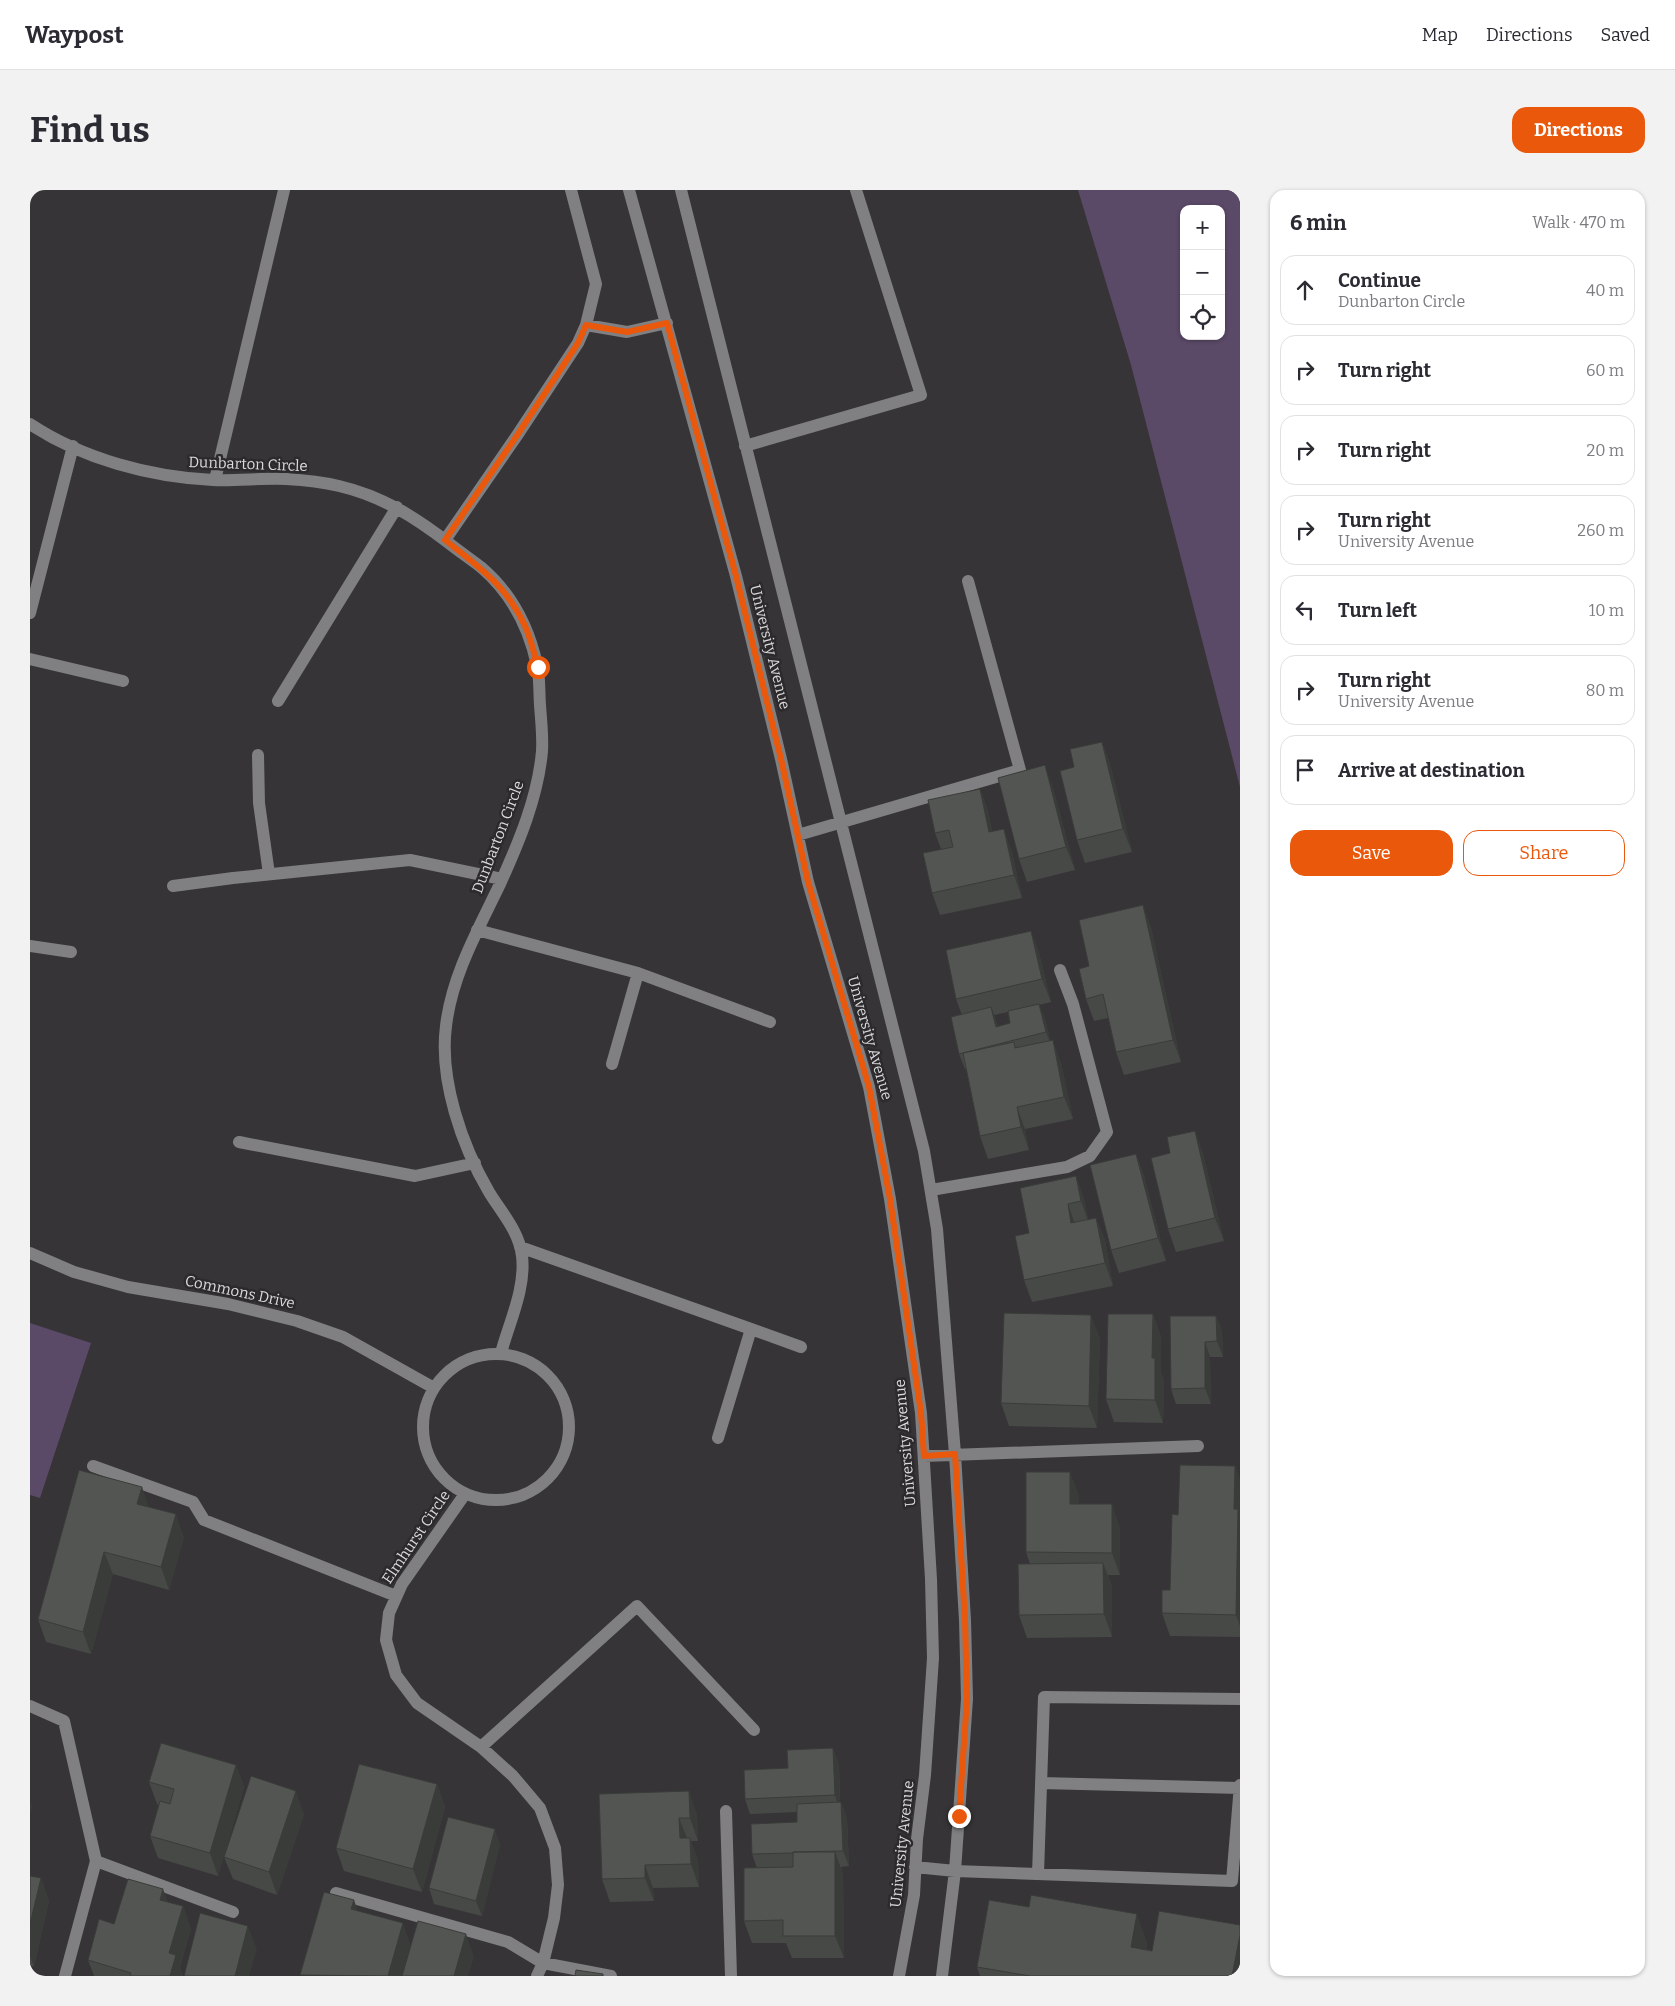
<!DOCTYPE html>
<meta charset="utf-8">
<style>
body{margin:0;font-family:Bitter,serif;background:#f2f2f3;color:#2b2b33}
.controls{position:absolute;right:15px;top:15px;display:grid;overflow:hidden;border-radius:10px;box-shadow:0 1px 4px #0004}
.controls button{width:45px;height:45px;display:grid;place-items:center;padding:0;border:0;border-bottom:1px solid #e1e1e2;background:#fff;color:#2b2b33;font:25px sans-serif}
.stop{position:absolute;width:15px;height:15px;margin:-11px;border:4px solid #ea580c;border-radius:50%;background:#fff}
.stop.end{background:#ea580c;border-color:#fff;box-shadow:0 1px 5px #0008}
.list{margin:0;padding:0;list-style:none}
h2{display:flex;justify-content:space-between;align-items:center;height:65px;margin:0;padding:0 20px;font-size:21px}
h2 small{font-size:16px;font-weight:400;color:#7c7c81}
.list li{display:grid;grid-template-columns:32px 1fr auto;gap:15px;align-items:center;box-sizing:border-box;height:70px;margin:0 10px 10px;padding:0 10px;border:1px solid #e1e1e2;border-radius:15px}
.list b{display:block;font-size:19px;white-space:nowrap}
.list p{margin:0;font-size:16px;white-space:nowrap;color:#7c7c81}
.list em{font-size:16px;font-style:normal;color:#7c7c81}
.actions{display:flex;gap:10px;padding:15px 20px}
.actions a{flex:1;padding:11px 0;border:1px solid #ea580c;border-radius:15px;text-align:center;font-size:18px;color:#ea580c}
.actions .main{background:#ea580c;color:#fff}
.icon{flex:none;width:28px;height:28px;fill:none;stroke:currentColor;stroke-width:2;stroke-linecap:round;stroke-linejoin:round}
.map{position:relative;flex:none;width:1210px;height:1786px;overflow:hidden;border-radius:15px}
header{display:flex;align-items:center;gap:30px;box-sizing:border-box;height:70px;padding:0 25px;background:#fff;border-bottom:1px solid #e1e1e2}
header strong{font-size:24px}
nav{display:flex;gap:28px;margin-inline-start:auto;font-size:18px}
.intro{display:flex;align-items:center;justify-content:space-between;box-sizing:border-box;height:120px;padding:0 30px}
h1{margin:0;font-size:35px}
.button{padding:12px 22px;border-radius:15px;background:#ea580c;color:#fff;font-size:18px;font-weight:700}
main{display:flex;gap:30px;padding:0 30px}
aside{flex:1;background:#fff;border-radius:15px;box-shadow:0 1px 4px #0004}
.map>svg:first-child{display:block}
.green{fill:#5a4967;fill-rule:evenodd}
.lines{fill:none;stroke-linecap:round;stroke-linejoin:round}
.minor{stroke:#807f81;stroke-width:12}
.wall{fill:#474947;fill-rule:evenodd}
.shaded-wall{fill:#393c39}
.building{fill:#525552;stroke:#393c39}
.route{stroke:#ea580c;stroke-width:6}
.labels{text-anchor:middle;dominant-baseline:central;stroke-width:5;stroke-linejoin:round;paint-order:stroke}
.street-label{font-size:15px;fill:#dbdadc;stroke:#2c2a2d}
</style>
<header>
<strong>Waypost</strong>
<nav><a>Map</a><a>Directions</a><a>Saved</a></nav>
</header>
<div class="intro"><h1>Find us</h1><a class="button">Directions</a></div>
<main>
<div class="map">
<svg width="1210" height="1786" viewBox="0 0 1210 1786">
<rect width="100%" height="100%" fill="#363437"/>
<path class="green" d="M 1048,0 L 1210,0 L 1210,597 L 1101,175 ZM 1154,19 L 1191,19 L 1191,146 L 1154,146 Z
M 0,1133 L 61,1153 L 10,1308 L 0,1305 Z"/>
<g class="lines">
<path class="minor" d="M 599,0 L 706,386 L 751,569 L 778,692 L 839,897 L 860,1009 L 891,1223 L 901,1389 L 903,1468 L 895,1585 L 887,1649 L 884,1705 L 869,1786
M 651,0 L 894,961 L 907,1039 L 925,1264 L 935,1430 L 937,1509 L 925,1681 L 912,1786
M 556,135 L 597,142 L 637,133
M 0,234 C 53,269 120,287 183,290 C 207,291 232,288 256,289 C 273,290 292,292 309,296 C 352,306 385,327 420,354 C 430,362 442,370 452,378 C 481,403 499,438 507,475 C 510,487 509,502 510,515 C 511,530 513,546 512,561 C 508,607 489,652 470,694 C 448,740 422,785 416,836 C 409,890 432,956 459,1002 C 471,1022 489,1041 492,1066 C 496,1098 479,1133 471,1163
M 715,256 L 891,205 L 826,0
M 185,290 L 254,0
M 415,350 L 488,244 L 548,153 L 556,135 L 566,94 L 541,0
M 0,423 L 43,256
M 0,469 L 93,491
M 248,511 L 367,317
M 228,565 L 229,613 L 239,684
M 768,645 L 990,580 L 938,391
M 143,696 L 203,688 L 380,670 L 472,689
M 447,740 L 608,783 L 582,874
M 0,756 L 41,762
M 608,783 L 740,832
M 209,952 L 385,986 L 445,973
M 901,1000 L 1037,977 L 1060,966 L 1077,942 L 1043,814 L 1030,780
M 490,1057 L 721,1139 L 688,1248
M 0,1063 L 44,1082 L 98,1097 L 198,1114 L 267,1131 L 313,1147 L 404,1198
M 721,1139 L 771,1157
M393 1237a73 73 0 1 1 146 0a73 73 0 1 1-146 0Z
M 894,1266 L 1168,1256
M 63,1276 L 163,1312 L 174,1330 L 366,1406
M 435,1304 L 372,1394 L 359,1423 L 356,1450 L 366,1485 L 387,1513 L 451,1557 L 483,1586 L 510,1618 L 525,1658 L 528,1695 L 524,1728 L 513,1773 L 507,1786
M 0,1516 L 34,1531 L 66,1671 L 35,1786
M 451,1557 L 607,1416 L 724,1540
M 1011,1593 L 1210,1598
M 696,1621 L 701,1786
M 66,1671 L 203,1722
M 885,1677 L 925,1681 L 1202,1691 L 1210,1595
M 1008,1684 L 1014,1507 L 1210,1509
M 306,1703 L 478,1752 L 513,1773 L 581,1786"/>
</g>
<path class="wall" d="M 1072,552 L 1080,574 L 1102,662 L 1055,673 L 1047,650 L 1044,577 Z
M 1023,598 L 1045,680 L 997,692 L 989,669 Z
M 950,599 L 958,621 L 962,641 L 982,662 L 992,708 L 910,725 L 902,703 L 911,659 L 905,643 Z
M 1113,715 L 1121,738 L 1151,872 L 1094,885 L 1086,862 L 1078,828 L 1064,831 L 1056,809 L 1059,776 Z
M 1001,741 L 1009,763 L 1021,812 L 1009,815 L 1015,829 L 1020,850 L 1031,873 L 1043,929 L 995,939 L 999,960 L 958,969 L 950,946 L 936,879 L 935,879 L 929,864 L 932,825 L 926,809 ZM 978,822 L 980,833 L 968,836 L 964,825 Z
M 1165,941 L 1173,964 L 1194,1051 L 1146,1062 L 1138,1039 Z
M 1106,964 L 1114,986 L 1136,1071 L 1089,1083 L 1081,1060 Z
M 1046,986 L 1054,1009 L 1058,1029 L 1066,1028 L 1075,1050 L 1083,1096 L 1002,1112 L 994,1090 L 999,1043 Z
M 1123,1124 L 1131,1147 L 1131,1183 L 1134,1190 L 1133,1233 L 1084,1232 L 1076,1209 Z
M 1186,1126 L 1192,1141 L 1193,1167 L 1180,1167 L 1181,1214 L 1146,1214 L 1141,1199 Z
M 1070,1148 L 1067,1238 L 979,1236 L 971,1213 Z
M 1205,1276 L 1210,1290 L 1210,1447 L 1140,1446 L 1132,1423 L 1140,1400 L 1148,1325 Z
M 1049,1305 L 1049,1314 L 1090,1337 L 1090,1385 L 1078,1385 L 1082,1396 L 1082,1447 L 997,1448 L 989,1425 L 1000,1374 L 996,1362 Z
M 119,1317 L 154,1347 L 139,1400 L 83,1384 L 61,1464 L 16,1452 L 8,1429 Z
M 809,1573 L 810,1612 L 811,1612 L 817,1628 L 819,1676 L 811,1677 L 813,1684 L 814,1768 L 762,1768 L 756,1753 L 722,1753 L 714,1731 L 727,1678 L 722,1664 L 767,1632 L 767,1622 L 720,1624 L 715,1609 L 758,1578 Z
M 206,1575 L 214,1597 L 188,1686 L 128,1668 L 120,1646 L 129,1615 L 127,1614 L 119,1592 Z
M 407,1594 L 415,1617 L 392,1702 L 314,1681 L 306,1658 Z
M 569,1604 L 667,1624 L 668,1651 L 661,1651 L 668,1671 L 669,1697 L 623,1698 L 624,1711 L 580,1712 L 572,1689 Z
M 274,1624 L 247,1705 L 203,1689 L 194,1667 Z
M 470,1654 L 452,1726 L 404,1714 L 399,1698 Z
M 0,1686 L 11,1688 L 19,1711 L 4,1776 L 0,1776 Z
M 138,1712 L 153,1716 L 161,1739 L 150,1777 L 153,1786 L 64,1786 L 58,1770 L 84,1734 Z
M 1117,1753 L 1116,1759 L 1210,1786 L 950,1786 L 947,1777 Z"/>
<path class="shaded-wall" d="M 1072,552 L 1080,574 L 1102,662 L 1093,639 Z
M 1015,575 L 1023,598 L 1045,680 L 1036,657 Z
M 950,599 L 958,621 L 968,665 L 959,642 Z
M 974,639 L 982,662 L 992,708 L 984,685 Z
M 1113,715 L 1121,738 L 1151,872 L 1143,850 Z
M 1001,741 L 1009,763 L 1021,812 L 1012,789 Z
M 1009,814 L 1015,829 L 1022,858 L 1016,842 Z
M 961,817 L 967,833 L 972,852 L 966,837 Z
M 1023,850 L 1031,873 L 1043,929 L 1034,907 Z
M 987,917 L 995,939 L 999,960 L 991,937 Z
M 1165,941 L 1173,964 L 1194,1051 L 1185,1028 Z
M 1106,964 L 1114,986 L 1136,1071 L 1128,1048 Z
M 1046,986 L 1054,1009 L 1059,1034 L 1051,1011 Z
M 1038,1014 L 1046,1037 L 1041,1033 Z
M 1066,1028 L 1075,1050 L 1083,1096 L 1075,1073 Z
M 1123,1124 L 1131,1147 L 1131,1183 L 1134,1190 L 1133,1233 L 1125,1210 L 1122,1168 Z
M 1061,1125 L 1070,1148 L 1067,1238 L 1059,1216 Z
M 1186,1126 L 1192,1141 L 1193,1167 L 1187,1151 Z
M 1175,1152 L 1180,1167 L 1181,1214 L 1175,1198 Z
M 1205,1276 L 1210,1290 L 1210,1436 L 1206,1425 L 1204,1319 Z
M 1040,1282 L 1049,1305 L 1049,1336 L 1040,1314 Z
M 112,1297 L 120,1320 L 107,1314 Z
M 1082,1314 L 1090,1337 L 1090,1385 L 1082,1363 Z
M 146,1324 L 154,1347 L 139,1400 L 131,1377 Z
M 74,1362 L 83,1384 L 61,1464 L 53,1442 Z
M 1073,1373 L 1082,1396 L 1082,1447 L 1074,1424 Z
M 803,1558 L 809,1573 L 810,1621 L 805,1605 Z
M 206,1575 L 214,1597 L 188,1686 L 180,1663 Z
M 407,1594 L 415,1617 L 392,1702 L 383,1679 Z
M 266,1601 L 274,1624 L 247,1705 L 239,1682 Z
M 659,1601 L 667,1624 L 668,1651 L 660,1628 Z
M 0,1611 L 2,1616 L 0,1625 Z
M 811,1612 L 817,1628 L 819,1676 L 813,1661 Z
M 649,1628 L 658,1651 L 650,1648 Z
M 465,1639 L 470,1654 L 452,1726 L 446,1711 Z
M 660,1648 L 668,1671 L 669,1697 L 661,1674 Z
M 805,1662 L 813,1684 L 814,1768 L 805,1746 Z
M 615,1675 L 623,1698 L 624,1711 L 615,1688 Z
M 11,1688 L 19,1711 L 4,1776 L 0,1767 L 0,1734 Z
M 133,1699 L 142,1722 L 130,1710 Z
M 324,1710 L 332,1733 L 321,1719 Z
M 153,1716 L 161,1739 L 150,1777 L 153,1786 L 140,1786 L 139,1763 Z
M 1107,1724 L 1117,1753 L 1112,1786 L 1101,1757 Z
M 373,1733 L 381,1756 L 372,1786 L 358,1786 Z
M 218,1736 L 227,1759 L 219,1786 L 205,1786 Z
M 436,1744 L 444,1767 L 438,1786 L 424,1786 Z
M 1210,1745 L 1210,1786 L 1202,1786 Z"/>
<path class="building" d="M 1072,552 L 1093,639 L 1047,650 L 1030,581 L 1044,577 L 1040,559 Z
M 1015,575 L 1036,657 L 989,669 L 968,588 Z
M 950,599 L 959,642 L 974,639 L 984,685 L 902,703 L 893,663 L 923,657 L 919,640 L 905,643 L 898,610 Z
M 1113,715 L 1143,850 L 1086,862 L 1073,804 L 1056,809 L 1049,779 L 1059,776 L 1049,730 Z
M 1001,741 L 1012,789 L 926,809 L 916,760 Z
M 1009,814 L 1016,842 L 929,864 L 921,827 L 961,817 L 966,837 L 980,833 L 978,821 Z
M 1023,850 L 1034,907 L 987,917 L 991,937 L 950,946 L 933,863 L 984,852 L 985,858 Z
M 1165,941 L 1185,1028 L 1138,1039 L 1121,968 L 1140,963 L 1137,947 Z
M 1106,964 L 1128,1048 L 1081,1060 L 1060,975 Z
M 1046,986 L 1051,1011 L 1038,1014 L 1041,1033 L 1066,1028 L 1075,1073 L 994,1090 L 985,1046 L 999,1043 L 990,998 Z
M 974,1123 L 1061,1125 L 1059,1216 L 971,1213 Z
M 1078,1124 L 1123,1124 L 1122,1168 L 1125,1168 L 1125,1210 L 1076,1209 Z
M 1140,1126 L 1186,1126 L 1187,1151 L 1175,1152 L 1175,1198 L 1141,1199 Z
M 1150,1275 L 1205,1276 L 1204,1319 L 1208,1319 L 1206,1425 L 1132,1423 L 1132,1400 L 1140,1400 L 1142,1324 L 1148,1325 Z
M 49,1280 L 112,1297 L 107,1314 L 146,1324 L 131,1377 L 74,1362 L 53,1442 L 8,1429 Z
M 996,1282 L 1040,1282 L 1040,1314 L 1082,1314 L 1082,1363 L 996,1362 Z
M 1073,1373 L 1074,1424 L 989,1425 L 988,1374 Z
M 131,1553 L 206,1575 L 180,1663 L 120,1646 L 130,1611 L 140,1614 L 144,1599 L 119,1592 Z
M 803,1558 L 805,1605 L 715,1609 L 714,1580 L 758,1578 L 757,1560 Z
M 329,1574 L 407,1594 L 383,1679 L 306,1658 Z
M 221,1586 L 266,1601 L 239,1682 L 194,1667 Z
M 659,1601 L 660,1628 L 649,1628 L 650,1648 L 660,1648 L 661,1674 L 615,1675 L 615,1688 L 572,1689 L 569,1604 Z
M 811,1612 L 813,1661 L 763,1662 L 763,1663 L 722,1664 L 721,1634 L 767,1632 L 767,1614 Z
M 418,1627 L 465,1639 L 446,1711 L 399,1698 Z
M 763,1662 L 805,1662 L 805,1746 L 753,1746 L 753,1730 L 714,1731 L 714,1678 L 763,1677 Z
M 0,1686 L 11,1688 L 0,1734 Z
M 98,1689 L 133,1699 L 130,1710 L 153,1716 L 139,1763 L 146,1765 L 140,1786 L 100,1786 L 101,1783 L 58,1770 L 69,1729 L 84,1734 Z
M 294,1702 L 324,1710 L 321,1719 L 373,1733 L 358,1786 L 270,1785 Z
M 1001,1705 L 1107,1724 L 1101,1757 L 1122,1761 L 1129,1721 L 1210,1735 L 1210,1745 L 1202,1786 L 1000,1786 L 947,1777 L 959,1710 L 999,1717 Z
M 170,1723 L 218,1736 L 205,1786 L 154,1786 Z
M 388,1731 L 436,1744 L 424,1786 L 372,1786 Z
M 546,1780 L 573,1784 L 573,1786 L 545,1786 Z"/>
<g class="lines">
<path class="route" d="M 508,477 C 504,464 501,449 495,436 C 477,396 448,376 415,350 L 488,244 L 548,153 L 556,135 L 597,142 L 637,133 L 706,386 L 751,569 L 778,692 L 839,897 L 860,1009 L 891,1223 L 894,1266 L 925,1264 L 935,1430 L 937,1509 L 929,1626"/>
</g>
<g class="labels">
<g class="street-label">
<text transform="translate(218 274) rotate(2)">Dunbarton Circle</text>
<text transform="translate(740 457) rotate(76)">University Avenue</text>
<text transform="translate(468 647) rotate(-69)">Dunbarton Circle</text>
<text transform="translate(840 848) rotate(74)">University Avenue</text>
<text transform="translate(210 1102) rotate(12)">Commons Drive</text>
<text transform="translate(875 1253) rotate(-95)">University Avenue</text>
<text transform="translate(386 1347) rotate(-56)">Elmhurst Circle</text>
<text transform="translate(872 1654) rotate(-84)">University Avenue</text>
</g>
</g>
</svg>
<div class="controls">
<button>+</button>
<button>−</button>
<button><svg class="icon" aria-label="locate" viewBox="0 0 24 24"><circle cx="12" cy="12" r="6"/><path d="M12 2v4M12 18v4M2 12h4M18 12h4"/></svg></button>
</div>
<div class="stop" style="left:508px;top:477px"></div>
<div class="stop end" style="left:929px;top:1626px"></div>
</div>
<aside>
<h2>6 min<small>Walk · 470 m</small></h2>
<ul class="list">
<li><svg class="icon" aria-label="ahead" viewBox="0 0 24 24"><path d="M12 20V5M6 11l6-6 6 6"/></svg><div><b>Continue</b><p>Dunbarton Circle</p></div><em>40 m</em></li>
<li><svg class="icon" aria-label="right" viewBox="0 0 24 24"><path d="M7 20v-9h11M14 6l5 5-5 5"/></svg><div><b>Turn right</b></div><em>60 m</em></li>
<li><svg class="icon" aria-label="right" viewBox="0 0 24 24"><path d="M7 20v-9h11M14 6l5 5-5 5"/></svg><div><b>Turn right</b></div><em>20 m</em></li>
<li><svg class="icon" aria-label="right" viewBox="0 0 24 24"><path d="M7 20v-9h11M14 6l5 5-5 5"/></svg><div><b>Turn right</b><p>University Avenue</p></div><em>260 m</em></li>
<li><svg class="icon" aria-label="left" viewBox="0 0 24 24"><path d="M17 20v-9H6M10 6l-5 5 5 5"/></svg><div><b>Turn left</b></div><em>10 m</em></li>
<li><svg class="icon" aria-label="right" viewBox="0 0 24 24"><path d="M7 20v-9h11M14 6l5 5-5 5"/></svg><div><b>Turn right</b><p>University Avenue</p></div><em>80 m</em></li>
<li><svg class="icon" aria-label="arrive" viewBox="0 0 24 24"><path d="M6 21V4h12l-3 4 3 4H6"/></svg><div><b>Arrive at destination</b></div></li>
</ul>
<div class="actions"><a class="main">Save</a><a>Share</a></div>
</aside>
</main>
